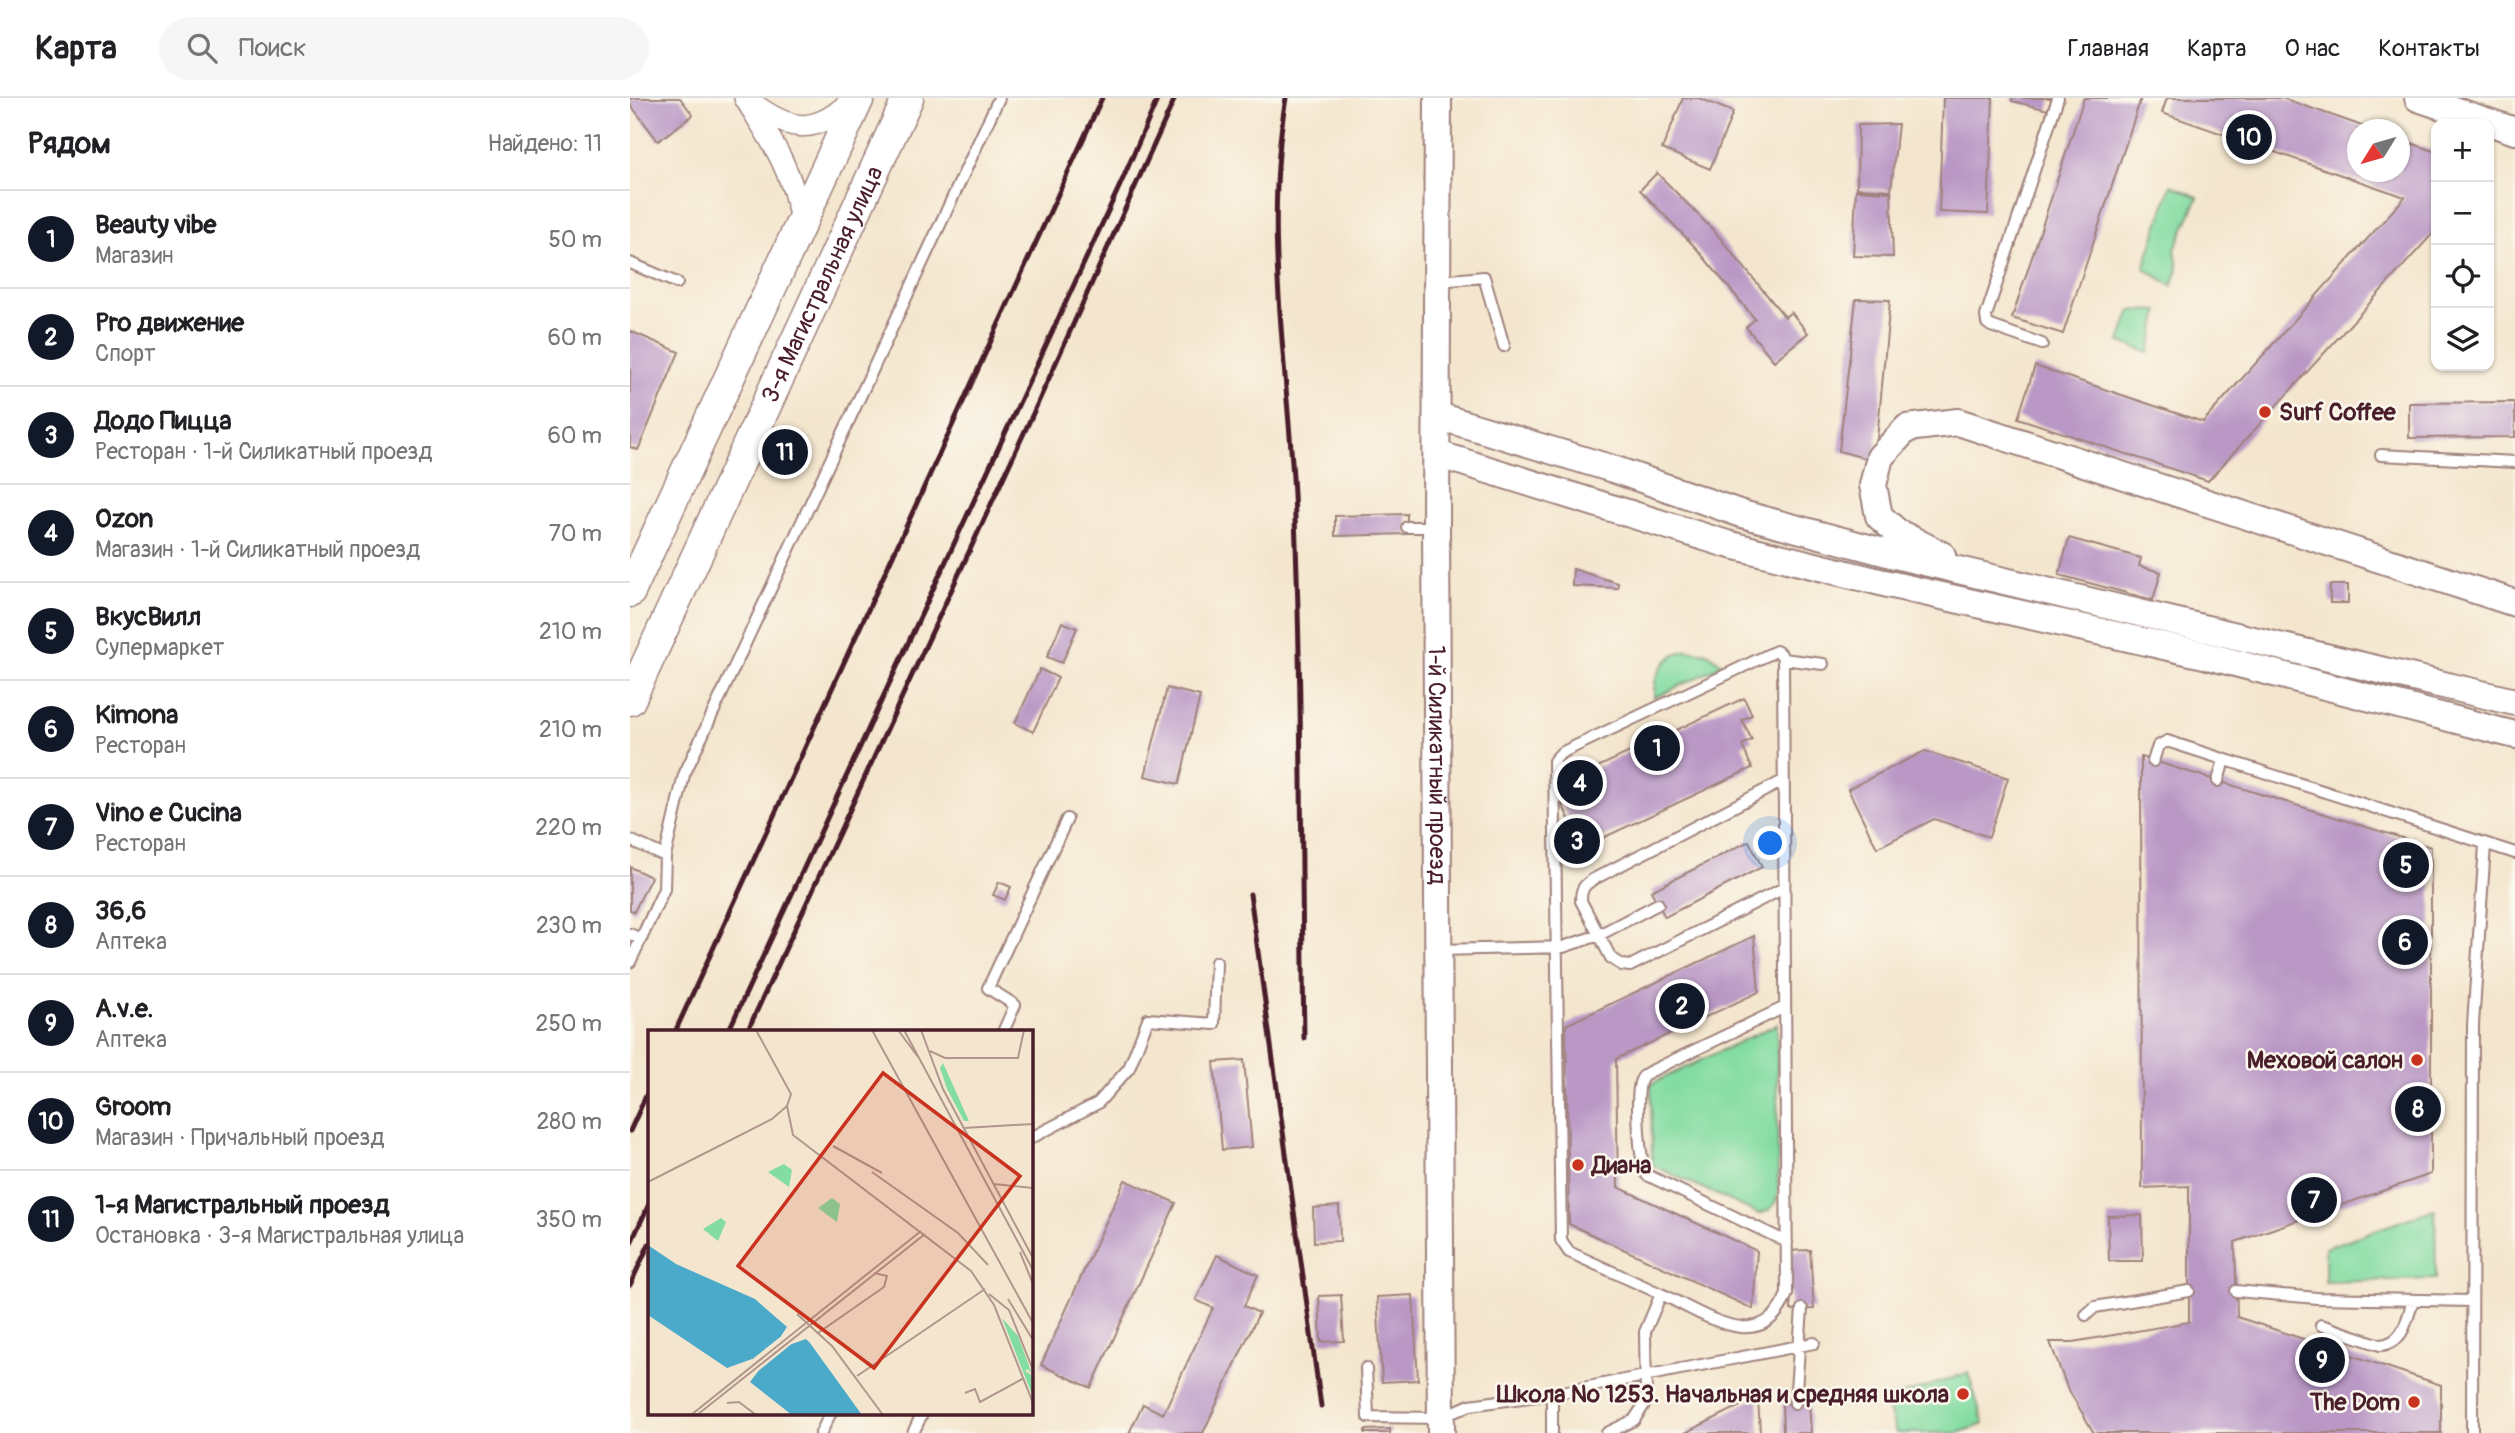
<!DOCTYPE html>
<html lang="ru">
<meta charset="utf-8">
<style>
body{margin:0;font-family:Pangolin,sans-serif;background:#f6f6f6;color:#202124}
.controls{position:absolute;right:21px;top:21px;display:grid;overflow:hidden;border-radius:14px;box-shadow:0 2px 5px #0004}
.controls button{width:63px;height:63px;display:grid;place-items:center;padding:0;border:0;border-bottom:2px solid #e0e0e0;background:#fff;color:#202124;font:35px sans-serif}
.compass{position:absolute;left:1717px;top:21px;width:63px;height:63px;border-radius:50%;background:#fff;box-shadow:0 2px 5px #0004;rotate:233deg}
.you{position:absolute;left:1141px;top:746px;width:24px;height:24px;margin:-18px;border:5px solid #fff;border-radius:50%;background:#1a73e8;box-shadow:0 0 0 10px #1a73e833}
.badge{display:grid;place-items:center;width:46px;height:46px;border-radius:50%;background:#111827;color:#fff;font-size:23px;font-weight:700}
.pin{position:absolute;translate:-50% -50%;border:4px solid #fff;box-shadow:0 2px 7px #0006}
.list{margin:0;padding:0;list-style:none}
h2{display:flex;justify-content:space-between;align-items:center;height:91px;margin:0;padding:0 28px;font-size:30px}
h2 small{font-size:23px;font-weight:400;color:#757577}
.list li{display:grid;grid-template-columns:46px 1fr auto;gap:21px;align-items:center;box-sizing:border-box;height:98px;padding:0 28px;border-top:2px solid #e0e0e0}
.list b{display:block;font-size:26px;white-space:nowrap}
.list p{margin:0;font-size:23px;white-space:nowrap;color:#757577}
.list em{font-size:23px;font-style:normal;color:#757577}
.icon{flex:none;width:38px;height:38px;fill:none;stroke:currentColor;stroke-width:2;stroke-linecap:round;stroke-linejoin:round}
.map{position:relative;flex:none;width:1885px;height:1335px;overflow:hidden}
header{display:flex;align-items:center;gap:42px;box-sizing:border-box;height:98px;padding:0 35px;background:#fff;border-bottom:2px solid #e0e0e0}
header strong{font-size:33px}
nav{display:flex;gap:38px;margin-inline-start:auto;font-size:24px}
.search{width:490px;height:63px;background:#f6f6f6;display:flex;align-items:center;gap:18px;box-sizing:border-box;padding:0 24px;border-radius:38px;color:#757577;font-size:26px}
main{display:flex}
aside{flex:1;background:#fff}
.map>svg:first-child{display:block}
.green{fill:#83dca1;stroke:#667e66;stroke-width:2}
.building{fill:#ba98c6}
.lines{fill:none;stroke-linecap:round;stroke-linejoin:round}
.service-casing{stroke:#9f827c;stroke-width:14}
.minor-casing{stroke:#9f827c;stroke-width:24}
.tertiary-casing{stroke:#9f827c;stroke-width:30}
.secondary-casing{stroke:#9f827c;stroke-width:33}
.service{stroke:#fff;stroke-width:10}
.minor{stroke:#fff;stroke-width:21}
.tertiary{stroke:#fff;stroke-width:26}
.secondary{stroke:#fff;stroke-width:30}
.rail{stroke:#4a1f2b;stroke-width:5}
.poi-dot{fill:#c8321e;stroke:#fbf7ec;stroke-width:2.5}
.labels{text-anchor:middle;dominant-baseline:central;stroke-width:5;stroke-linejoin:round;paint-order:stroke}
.street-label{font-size:24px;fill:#4a1f2b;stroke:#fbf7ec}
.poi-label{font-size:24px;font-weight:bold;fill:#4a1f2b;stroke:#fbf7ec;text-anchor:end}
.inset-river{fill:none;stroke:#4baaca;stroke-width:3.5}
.inset-road{fill:none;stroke:#b0968d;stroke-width:2}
.view{fill:#c8321e;fill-opacity:0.15;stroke:#c8321e;stroke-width:3.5}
.inset-edge{fill:none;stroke:#4a1f2b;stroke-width:3.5}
</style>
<header>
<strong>Карта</strong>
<div class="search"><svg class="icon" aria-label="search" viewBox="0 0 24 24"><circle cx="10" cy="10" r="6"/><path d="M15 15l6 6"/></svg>Поиск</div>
<nav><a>Главная</a><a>Карта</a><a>О нас</a><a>Контакты</a></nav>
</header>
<main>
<aside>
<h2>Рядом<small>Найдено: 11</small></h2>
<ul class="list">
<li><span class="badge">1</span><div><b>Beauty vibe</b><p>Магазин</p></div><em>50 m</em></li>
<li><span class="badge">2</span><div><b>Pro движение</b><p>Спорт</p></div><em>60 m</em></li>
<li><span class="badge">3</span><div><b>Додо Пицца</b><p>Ресторан · 1-й Силикатный проезд</p></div><em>60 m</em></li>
<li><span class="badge">4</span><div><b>Ozon</b><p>Магазин · 1-й Силикатный проезд</p></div><em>70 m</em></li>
<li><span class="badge">5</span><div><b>ВкусВилл</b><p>Супермаркет</p></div><em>210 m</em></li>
<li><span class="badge">6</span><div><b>Kimona</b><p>Ресторан</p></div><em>210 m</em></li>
<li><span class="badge">7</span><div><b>Vino e Cucina</b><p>Ресторан</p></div><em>220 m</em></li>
<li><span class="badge">8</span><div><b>36,6</b><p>Аптека</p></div><em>230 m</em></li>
<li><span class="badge">9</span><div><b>A.v.e.</b><p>Аптека</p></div><em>250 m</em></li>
<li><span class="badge">10</span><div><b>Groom</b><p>Магазин · Причальный проезд</p></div><em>280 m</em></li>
<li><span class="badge">11</span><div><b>1-я Магистральный проезд</b><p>Остановка · 3-я Магистральная улица</p></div><em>350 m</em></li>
</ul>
</aside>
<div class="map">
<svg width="1885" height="1335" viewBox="0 0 1885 1335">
<rect width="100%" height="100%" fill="#fbf7ec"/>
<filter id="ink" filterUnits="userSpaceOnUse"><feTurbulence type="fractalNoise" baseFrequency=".0143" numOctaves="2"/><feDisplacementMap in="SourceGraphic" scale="14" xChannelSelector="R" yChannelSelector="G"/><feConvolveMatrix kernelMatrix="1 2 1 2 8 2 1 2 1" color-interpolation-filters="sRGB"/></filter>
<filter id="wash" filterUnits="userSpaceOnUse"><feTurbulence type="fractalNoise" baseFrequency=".00686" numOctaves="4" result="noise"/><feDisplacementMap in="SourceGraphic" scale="28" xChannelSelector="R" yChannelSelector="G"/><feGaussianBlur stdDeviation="1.57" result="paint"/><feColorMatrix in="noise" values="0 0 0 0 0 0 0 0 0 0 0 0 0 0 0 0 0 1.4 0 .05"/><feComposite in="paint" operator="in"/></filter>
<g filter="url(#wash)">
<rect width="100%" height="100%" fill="#f4e6ce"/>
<path class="green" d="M 1541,87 L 1568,99 L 1545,151 L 1548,171 L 1542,188 L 1514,170 Z
M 1501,212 L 1529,213 L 1519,255 L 1490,244 Z
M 1057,552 L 1078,555 L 1093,567 L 1024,600 C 1023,575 1033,559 1057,552 Z
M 1147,926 L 1148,1094 C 1147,1106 1141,1113 1129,1116 L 1022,1067 L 1021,986 Z
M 1805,1111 L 1806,1181 L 1695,1184 L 1695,1150 Z
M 1338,1275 L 1354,1326 L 1327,1335 L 1266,1335 L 1256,1302 Z"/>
<g id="blocks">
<path class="building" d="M 0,0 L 50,0 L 63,17 L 28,43 L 0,6 Z
M 1053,0 L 1069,0 L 1103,14 L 1080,71 L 1032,51 Z
M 1313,0 L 1363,0 L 1358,116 L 1309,114 Z
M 1382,0 L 1422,0 L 1418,12 L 1382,3 Z
M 1454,0 L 1511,0 L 1433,236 L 1382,220 Z
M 1537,0 L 1652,0 L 1741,31 L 1728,32 L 1728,74 L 1770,74 L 1770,41 L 1806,54 L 1806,132 L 1578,383 L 1388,320 L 1405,268 L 1573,324 L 1775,99 L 1532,15 Z
M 1268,26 L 1261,92 L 1227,90 L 1228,27 Z
M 1027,75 L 1085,134 L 1155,219 L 1161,214 L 1178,235 L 1144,263 L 1116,229 L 1125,221 L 1066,150 L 1010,92 Z
M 1226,92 L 1261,94 L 1263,159 L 1223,158 Z
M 1226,201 L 1260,202 L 1245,363 L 1209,353 Z
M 0,233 L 49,254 L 8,352 L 0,349 Z
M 1885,304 L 1885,339 L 1779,340 L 1779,305 Z
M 777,416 L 777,436 L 705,438 L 705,418 Z
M 1439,440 L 1511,460 L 1509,468 L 1531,474 L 1523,502 L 1429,477 Z
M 943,471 L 988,485 L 988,490 L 942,488 Z
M 1700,487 L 1718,487 L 1718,505 L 1700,505 Z
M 432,524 L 447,530 L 432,565 L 417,559 Z
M 410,571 L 428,580 L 403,634 L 385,625 Z
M 537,590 L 570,598 L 549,686 L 515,678 Z
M 1114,600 L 1122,617 L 1112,622 L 1122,642 L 1112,647 L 1122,670 L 943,754 L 932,731 L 942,727 L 932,706 L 942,702 L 934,685 Z
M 1295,653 L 1378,680 L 1359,739 L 1304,721 L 1247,750 L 1218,691 Z
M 1511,659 L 1801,749 L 1801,1076 L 1605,1144 L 1606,1181 L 1607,1219 L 1811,1287 L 1811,1335 L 1464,1335 L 1437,1289 L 1420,1244 L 1443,1244 L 1559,1224 L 1559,1088 L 1512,1090 Z
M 1119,743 L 1132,769 L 1035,819 L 1021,793 Z
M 0,769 L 21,779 L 4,814 L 0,812 Z
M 369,784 L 381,789 L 375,802 L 363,797 Z
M 1124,838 L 1129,894 L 986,961 L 988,1089 L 1127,1153 L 1123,1211 L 939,1126 L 936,927 Z
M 614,962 L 622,1049 L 592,1052 L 584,964 Z
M 495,1082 L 546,1105 L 461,1290 L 411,1267 Z
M 709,1108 L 710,1143 L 684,1144 L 683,1110 Z
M 1512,1117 L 1513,1163 L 1479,1163 L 1478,1118 Z
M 1180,1152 L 1184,1211 L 1161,1212 L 1157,1153 Z
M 587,1157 L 628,1177 L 614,1208 L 629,1215 L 573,1335 L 499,1335 L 513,1306 L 533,1316 L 583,1210 L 566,1202 Z
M 711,1197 L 714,1243 L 691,1244 L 689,1198 Z
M 783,1197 L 788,1282 L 752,1284 L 747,1199 Z
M 1128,1299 L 1130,1335 L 1055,1335 Z
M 1179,1304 L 1181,1335 L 1153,1335 L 1152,1306 Z
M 760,1331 L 760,1335 L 735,1335 L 735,1332 Z"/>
</g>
</g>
<g filter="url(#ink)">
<use href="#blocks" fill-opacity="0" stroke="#9f827c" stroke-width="2"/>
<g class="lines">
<defs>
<path id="service" d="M 0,165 L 47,185
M 809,183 L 854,179 L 874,248
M 1412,246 L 1361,228 L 1357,225 L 1356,218 L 1428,0
M 1751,357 L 1885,364
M 777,429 L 806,429
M 1153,561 L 1193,566
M 1523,663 L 1528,648 L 1537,643 L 1885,755
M 1153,683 L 962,782 C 953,788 951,792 951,803 L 981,860 L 992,867 L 1000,868 L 1154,790
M 1588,683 L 1594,662
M 0,742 L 35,758 L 34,791 L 11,841 L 0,836
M 35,758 L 54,677 L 369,0
M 809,852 L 933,849 L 969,837 L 1028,806
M 0,864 L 11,841
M 1155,909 L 1019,974 C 1015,976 1013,978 1011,982 C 1005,994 1009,1066 1017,1077 L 1157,1144
M 373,934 L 385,907 L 358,890 L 437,721
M 401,1040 L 468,1005 L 499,970 L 518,921 L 584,926 L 586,864
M 1606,1193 L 1687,1200 L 1842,1203
M 1456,1217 L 1465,1209 L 1559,1193
M 1691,1227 L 1750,1247 C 1774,1246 1777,1221 1783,1202
M 736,1270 L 738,1319 L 810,1320 L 840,1307 L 922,1296 L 1184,1245
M 922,1296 L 922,1335
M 1165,1305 L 1172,1211
M 191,1335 L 200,1316
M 283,1335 L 292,1316
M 977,1335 L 1004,1322 L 1016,1304 L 1015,1234 L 1031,1196 L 939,1154 L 931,1142 L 924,663 L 931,655 L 1146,553 L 1151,556 L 1153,561 L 1157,1196 C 1132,1260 1073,1215 1031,1196
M 1842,1335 L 1843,927 L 1855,747"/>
<path id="minor" d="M 115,0 C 142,43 163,73 171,124
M 122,5 C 162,35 187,37 224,0"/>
<g id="tertiary">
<path id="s1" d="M 808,0 L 806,429 L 811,1335"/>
<path d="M 1788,0 L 1885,33"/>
<path d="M 808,318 L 983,371 L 1112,416 L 1261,456 L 1885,604"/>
<path d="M 807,356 L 1097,446 L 1254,485 L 1570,556 L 1885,637"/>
<path d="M 1312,457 L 1267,434 L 1249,418 L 1243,387 L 1250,359 L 1277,330 L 1328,324 L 1885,505"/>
</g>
<g id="secondary">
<path d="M 0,494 L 229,0"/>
<path id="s2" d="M 0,602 L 278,0"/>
</g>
</defs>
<use href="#service" class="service-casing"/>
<use href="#minor" class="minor-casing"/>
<use href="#tertiary" class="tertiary-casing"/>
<use href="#secondary" class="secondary-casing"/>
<use href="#service" class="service"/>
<use href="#minor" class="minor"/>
<use href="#tertiary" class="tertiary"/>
<use href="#secondary" class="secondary"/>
<path class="rail" d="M 656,0 C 633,131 657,264 664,396 C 672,577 671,759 674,940
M 620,796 L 691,1308
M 45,934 L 472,0
M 98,934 L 491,85 L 528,0
M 117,934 L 406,309 L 545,0
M 0,1033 L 19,991
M 0,1147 L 19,1106
M 0,1187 L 19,1146"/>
</g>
</g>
<g class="poi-dot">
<circle cx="1635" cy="314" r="7"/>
<circle cx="1787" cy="962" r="7"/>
<circle cx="948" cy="1067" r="7"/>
<circle cx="1333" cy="1296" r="7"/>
<circle cx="1784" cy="1304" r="7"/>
</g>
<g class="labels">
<g class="street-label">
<text stroke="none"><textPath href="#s2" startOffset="458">3-я Магистральная улица</textPath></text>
<text stroke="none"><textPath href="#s1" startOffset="667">1-й Силикатный проезд</textPath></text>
</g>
<g class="poi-label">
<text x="1649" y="314" text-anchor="start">Surf Coffee</text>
<text x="1773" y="962">Меховой салон</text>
<text x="962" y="1067" text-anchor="start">Диана</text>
<text x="1319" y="1296">Школа № 1253. Начальная и средняя школа</text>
<text x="1770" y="1304">The Dom</text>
</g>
</g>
<g transform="translate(18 932)">
<rect width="385" height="385" fill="#f4e6ce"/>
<path d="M 295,33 L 321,91 L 316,91 L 299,59 L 292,38 ZM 136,134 L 144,140 L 141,157 L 120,142 ZM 184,168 L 192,174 L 189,192 L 170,178 ZM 73,188 L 78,192 L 70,211 L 55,199 ZM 354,288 L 370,306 L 384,344 L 380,339 L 377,341 L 385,346 L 385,367 Z" fill="#83dca1"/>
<path d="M 0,215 L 28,234 L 107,269 L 139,297 L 133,306 L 141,315 L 158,309 L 162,313 L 214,385 L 144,385 L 102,352 L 111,340 L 104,329 L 79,338 L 0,285 Z" fill="#4baaca"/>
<path d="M 141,300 L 137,306 L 142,311 L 152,307 L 98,351 L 107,340 L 102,333 L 97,335 Z" fill="#f4e6ce"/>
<path class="inset-river" d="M 81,300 L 105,283"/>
<path class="inset-road" d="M 108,0 L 143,64 L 139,76 L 145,105 L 323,241 L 346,275 L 385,373M 224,0 L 385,293M 250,0 L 270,27M 256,0 L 385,240M 273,0 L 295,59 L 385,228M 282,21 L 297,28 L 370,28 L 376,0M 316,98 L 385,94M 185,116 L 234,143M 224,142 L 310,203 L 340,235M 0,152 L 124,89 L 139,76M 346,154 L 385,158M 372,222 L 385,254M 341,264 L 361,280 L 385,340M 360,269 L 385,310M 149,284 L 184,316 L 235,385M 170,303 L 236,257 L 239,246 L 226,243M 209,346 L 337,259M 317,363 L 327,359 L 332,372 L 376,348M 79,373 L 91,372 L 108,385M 43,385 L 273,201M 49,385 L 277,204"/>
<path class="view" d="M 235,43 L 372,146 L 226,338 L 90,236 Z"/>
<rect width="385" height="385" class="inset-edge"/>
</g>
</svg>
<div class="controls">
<button>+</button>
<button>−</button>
<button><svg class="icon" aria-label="locate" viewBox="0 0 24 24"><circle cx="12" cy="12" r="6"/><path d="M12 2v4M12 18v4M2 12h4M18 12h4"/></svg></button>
<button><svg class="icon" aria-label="layers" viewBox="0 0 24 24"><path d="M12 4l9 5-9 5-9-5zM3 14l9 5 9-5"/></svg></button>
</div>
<svg class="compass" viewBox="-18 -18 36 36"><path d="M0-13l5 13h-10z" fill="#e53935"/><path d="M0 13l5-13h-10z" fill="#757577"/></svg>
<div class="you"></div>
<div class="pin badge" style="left:1027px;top:650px">1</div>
<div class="pin badge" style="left:1052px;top:908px">2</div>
<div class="pin badge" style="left:947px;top:743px">3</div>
<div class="pin badge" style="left:950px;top:685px">4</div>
<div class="pin badge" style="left:1776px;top:767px">5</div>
<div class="pin badge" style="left:1775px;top:844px">6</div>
<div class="pin badge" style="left:1684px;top:1102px">7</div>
<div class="pin badge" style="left:1788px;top:1011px">8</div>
<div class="pin badge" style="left:1692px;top:1262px">9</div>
<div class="pin badge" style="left:1619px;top:39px">10</div>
<div class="pin badge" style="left:155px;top:354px">11</div>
</div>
</main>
